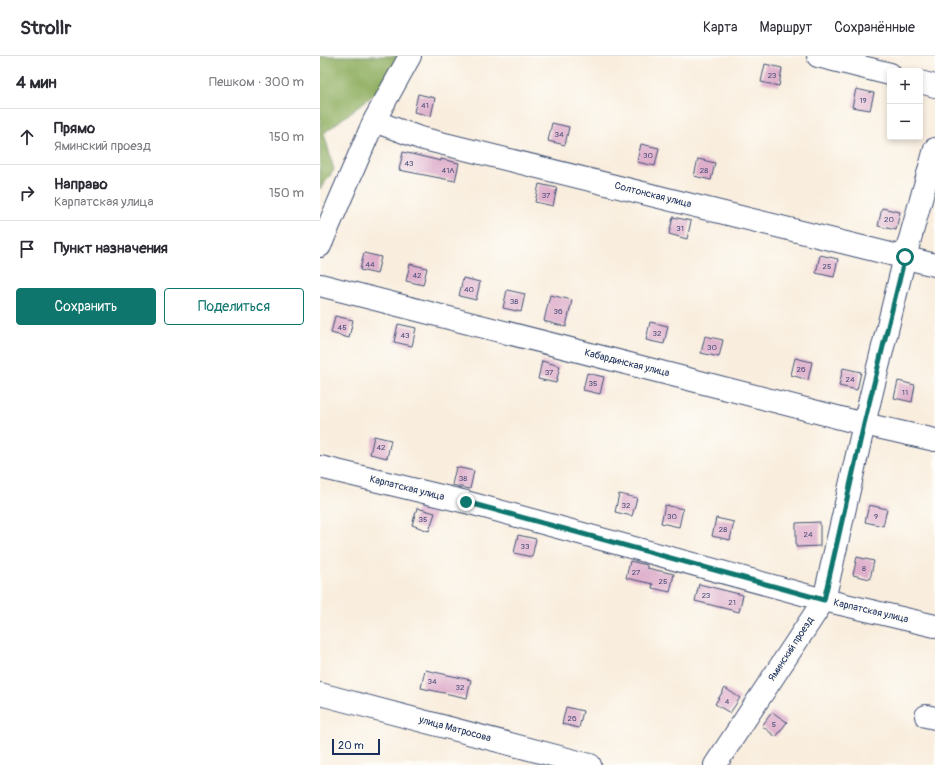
<!DOCTYPE html>
<html lang="ru">
<meta charset="utf-8">
<style>
body{margin:0;font-family:Pangolin,sans-serif;background:#f2f2f3;color:#2b2b33}
.controls{position:absolute;right:12px;top:12px;display:grid;overflow:hidden;border-radius:4px;box-shadow:0 2px 6px #0003}
.controls button{width:36px;height:36px;display:grid;place-items:center;padding:0;border:0;border-bottom:1px solid #e1e1e2;background:#fff;color:#2b2b33;font:20px sans-serif}
.scale{position:absolute;left:12px;bottom:10px;width:48px;box-sizing:border-box;padding-left:4px;border:2px solid #1b2f5e;border-top:0;font-size:11px;line-height:14px;white-space:nowrap;color:#1b2f5e;-webkit-text-stroke:3px #fdfcf7;paint-order:stroke}
.stop{position:absolute;width:12px;height:12px;margin:-9px;border:3px solid #0f766e;border-radius:50%;background:#fff}
.stop.end{background:#0f766e;border-color:#fff;box-shadow:0 1px 4px #0008}
.list{margin:0;padding:0;list-style:none}
h2{display:flex;justify-content:space-between;align-items:center;height:52px;margin:0;padding:0 16px;font-size:17px}
h2 small{font-size:13px;font-weight:400;color:#7c7c81}
.list li{display:grid;grid-template-columns:26px 1fr auto;gap:12px;align-items:center;box-sizing:border-box;height:56px;padding:0 16px;border-top:1px solid #e1e1e2}
.list b{display:block;font-size:15px;white-space:nowrap}
.list p{margin:0;font-size:13px;white-space:nowrap;color:#7c7c81}
.list em{font-size:13px;font-style:normal;color:#7c7c81}
.actions{display:flex;gap:8px;padding:12px 16px}
.actions a{flex:1;padding:9px 0;border:1px solid #0f766e;border-radius:4px;text-align:center;font-size:14px;color:#0f766e}
.actions .main{background:#0f766e;color:#fff}
.icon{flex:none;width:22px;height:22px;fill:none;stroke:currentColor;stroke-width:2;stroke-linecap:round;stroke-linejoin:round}
.map{position:relative;flex:none;width:615px;height:709px;overflow:hidden}
header{display:flex;align-items:center;gap:24px;box-sizing:border-box;height:56px;padding:0 20px;background:#fff;border-bottom:1px solid #e1e1e2}
header strong{font-size:19px}
nav{display:flex;gap:22px;margin-inline-start:auto;font-size:14px}
main{display:flex}
aside{flex:1;background:#fff}
.map>svg:first-child{display:block}
.forest{fill:#90af62;stroke:#566f60}
.building{fill:#deaecb}
.lines{fill:none;stroke-linecap:round;stroke-linejoin:round}
.minor-casing{stroke:#3c4c71;stroke-width:24}
.minor{stroke:#fff;stroke-width:22}
.route{stroke:#0f766e;stroke-width:5}
.labels{text-anchor:middle;dominant-baseline:central;stroke-width:3.5;stroke-linejoin:round;paint-order:stroke}
.number-label{font-size:8px;fill:#4c4f79}
.street-label{font-size:10px;fill:#1b2f5e;stroke:#fdfcf7}
</style>
<header>
<strong>Strollr</strong>
<nav><a>Карта</a><a>Маршрут</a><a>Сохранённые</a></nav>
</header>
<main>
<aside>
<h2>4 мин<small>Пешком · 300 m</small></h2>
<ul class="list">
<li><svg class="icon" aria-label="ahead" viewBox="0 0 24 24"><path d="M12 20V5M6 11l6-6 6 6"/></svg><div><b>Прямо</b><p>Яминский проезд</p></div><em>150 m</em></li>
<li><svg class="icon" aria-label="right" viewBox="0 0 24 24"><path d="M7 20v-9h11M14 6l5 5-5 5"/></svg><div><b>Направо</b><p>Карпатская улица</p></div><em>150 m</em></li>
<li><svg class="icon" aria-label="arrive" viewBox="0 0 24 24"><path d="M6 21V4h12l-3 4 3 4H6"/></svg><div><b>Пункт назначения</b></div></li>
</ul>
<div class="actions"><a class="main">Сохранить</a><a>Поделиться</a></div>
</aside>
<div class="map">
<svg width="615" height="709" viewBox="0 0 615 709">
<rect width="100%" height="100%" fill="#fdfcf7"/>
<filter id="ink" filterUnits="userSpaceOnUse"><feTurbulence type="fractalNoise" baseFrequency=".025" numOctaves="2"/><feDisplacementMap in="SourceGraphic" scale="8" xChannelSelector="R" yChannelSelector="G"/><feConvolveMatrix kernelMatrix="1 2 1 2 8 2 1 2 1" color-interpolation-filters="sRGB"/></filter>
<filter id="wash" filterUnits="userSpaceOnUse"><feTurbulence type="fractalNoise" baseFrequency=".012" numOctaves="4" result="noise"/><feDisplacementMap in="SourceGraphic" scale="16" xChannelSelector="R" yChannelSelector="G"/><feGaussianBlur stdDeviation="0.9" result="paint"/><feColorMatrix in="noise" values="0 0 0 0 0 0 0 0 0 0 0 0 0 0 0 0 0 1.4 0 .05"/><feComposite in="paint" operator="in"/></filter>
<g filter="url(#wash)">
<rect width="100%" height="100%" fill="#f9eede"/>
<path class="forest" d="M 0,0 L 81,0 L 65,30 L 4,77 L 14,114 L 0,133 Z"/>
<g id="blocks">
<path class="building" d="M 445,8 L 462,12 L 459,30 L 441,26 Z
M 536,33 L 554,37 L 550,54 L 532,51 Z
M 98,38 L 115,42 L 111,60 L 94,56 Z
M 232,67 L 249,71 L 245,89 L 228,85 Z
M 321,88 L 339,92 L 335,110 L 317,106 Z
M 83,96 L 121,105 L 121,103 L 139,107 L 135,125 L 79,114 Z
M 378,103 L 395,107 L 391,124 L 374,120 Z
M 219,128 L 237,132 L 233,150 L 215,146 Z
M 562,152 L 580,156 L 576,174 L 558,170 Z
M 353,161 L 371,165 L 367,183 L 349,178 Z
M 44,197 L 61,201 L 57,218 L 40,214 Z
M 500,199 L 518,203 L 514,221 L 496,217 Z
M 90,208 L 107,212 L 103,229 L 86,225 Z
M 143,222 L 160,226 L 156,244 L 139,240 Z
M 187,234 L 205,238 L 201,256 L 183,252 Z
M 230,239 L 252,244 L 246,271 L 224,265 Z
M 15,260 L 33,264 L 29,282 L 11,277 Z
M 330,266 L 348,270 L 344,288 L 326,284 Z
M 78,268 L 96,272 L 92,290 L 74,286 Z
M 385,280 L 403,284 L 399,301 L 381,297 Z
M 475,302 L 492,306 L 488,324 L 471,319 Z
M 222,305 L 240,310 L 236,327 L 218,323 Z
M 523,312 L 541,316 L 537,334 L 519,330 Z
M 267,317 L 284,321 L 280,338 L 263,334 Z
M 578,325 L 595,329 L 592,346 L 574,342 Z
M 54,380 L 71,384 L 67,402 L 50,398 Z
M 136,411 L 154,415 L 150,433 L 132,429 Z
M 299,438 L 317,442 L 312,460 L 295,456 Z
M 345,449 L 363,453 L 359,471 L 341,467 Z
M 549,449 L 567,453 L 563,470 L 545,466 Z
M 97,452 L 115,457 L 109,475 L 92,469 Z
M 396,462 L 414,466 L 410,484 L 392,480 Z
M 500,466 L 500,490 L 476,491 L 476,467 Z
M 198,479 L 216,483 L 212,501 L 194,497 Z
M 537,501 L 554,505 L 550,523 L 533,519 Z
M 310,505 L 327,509 L 327,512 L 354,518 L 350,536 L 332,532 L 333,528 L 306,522 Z
M 379,528 L 423,539 L 419,556 L 375,545 Z
M 105,614 L 151,624 L 147,642 L 101,632 Z
M 405,632 L 420,642 L 410,657 L 395,648 Z
M 246,651 L 263,655 L 259,672 L 242,668 Z
M 452,656 L 467,666 L 456,681 L 442,670 Z"/>
</g>
</g>
<g filter="url(#ink)">
<use href="#blocks" fill-opacity="0" stroke="#3c4c71" stroke-width="1"/>
<g class="lines">
<defs>
<path id="minor" d="M 498,0 L 570,18
M 600,26 L 615,30
M 54,65 L 100,82 L 615,209
M 0,190 L 54,65 L 90,0
M 0,229 L 544,368 L 615,384
M 0,411 L 146,446 L 504,544 L 615,570
M 0,638 L 270,709
M 606,660 L 615,662
M 395,709 L 504,544 L 544,368 L 585,201 L 615,93"/>
</defs>
<use href="#minor" class="minor-casing"/>
<use href="#minor" class="minor"/>
</g>
</g>
<g class="lines" filter="url(#ink)">
<path class="route" d="M 146,446 L 504,544 L 544,368 L 585,201"/>
</g>
<g class="labels">
<g class="number-label">
<text x="452" y="19">23</text>
<text x="543" y="44">19</text>
<text x="105" y="49">41</text>
<text x="239" y="78">34</text>
<text x="328" y="99">30</text>
<text x="89" y="107">43</text>
<text x="128" y="114">41А</text>
<text x="384" y="114">28</text>
<text x="226" y="139">37</text>
<text x="569" y="163">20</text>
<text x="360" y="172">31</text>
<text x="50" y="208">44</text>
<text x="507" y="210">25</text>
<text x="97" y="219">42</text>
<text x="149" y="233">40</text>
<text x="194" y="245">38</text>
<text x="238" y="255">36</text>
<text x="22" y="271">45</text>
<text x="337" y="277">32</text>
<text x="85" y="279">43</text>
<text x="392" y="291">30</text>
<text x="481" y="313">26</text>
<text x="229" y="316">37</text>
<text x="530" y="323">24</text>
<text x="273" y="327">35</text>
<text x="585" y="336">11</text>
<text x="61" y="391">42</text>
<text x="143" y="422">38</text>
<text x="306" y="449">32</text>
<text x="352" y="460">30</text>
<text x="556" y="460">9</text>
<text x="103" y="463">35</text>
<text x="403" y="473">28</text>
<text x="488" y="478">24</text>
<text x="205" y="490">33</text>
<text x="544" y="512">8</text>
<text x="316" y="516">27</text>
<text x="343" y="525">25</text>
<text x="386" y="539">23</text>
<text x="412" y="546">21</text>
<text x="112" y="625">34</text>
<text x="140" y="631">32</text>
<text x="407" y="645">4</text>
<text x="252" y="662">26</text>
<text x="454" y="668">5</text>
</g>
<g class="street-label">
<text transform="translate(333 139) rotate(14)">Солтонская улица</text>
<text transform="translate(307 307) rotate(14)">Кабардинская улица</text>
<text transform="translate(87 432) rotate(14)">Карпатская улица</text>
<text transform="translate(551 555) rotate(13)">Карпатская улица</text>
<text transform="translate(471 593) rotate(-57)">Яминский проезд</text>
<text transform="translate(135 673) rotate(15)">улица Матросова</text>
</g>
</g>
</svg>
<div class="controls">
<button>+</button>
<button>−</button>
</div>
<div class="scale">20 m</div>
<div class="stop" style="left:585px;top:201px"></div>
<div class="stop end" style="left:146px;top:446px"></div>
</div>
</main>
